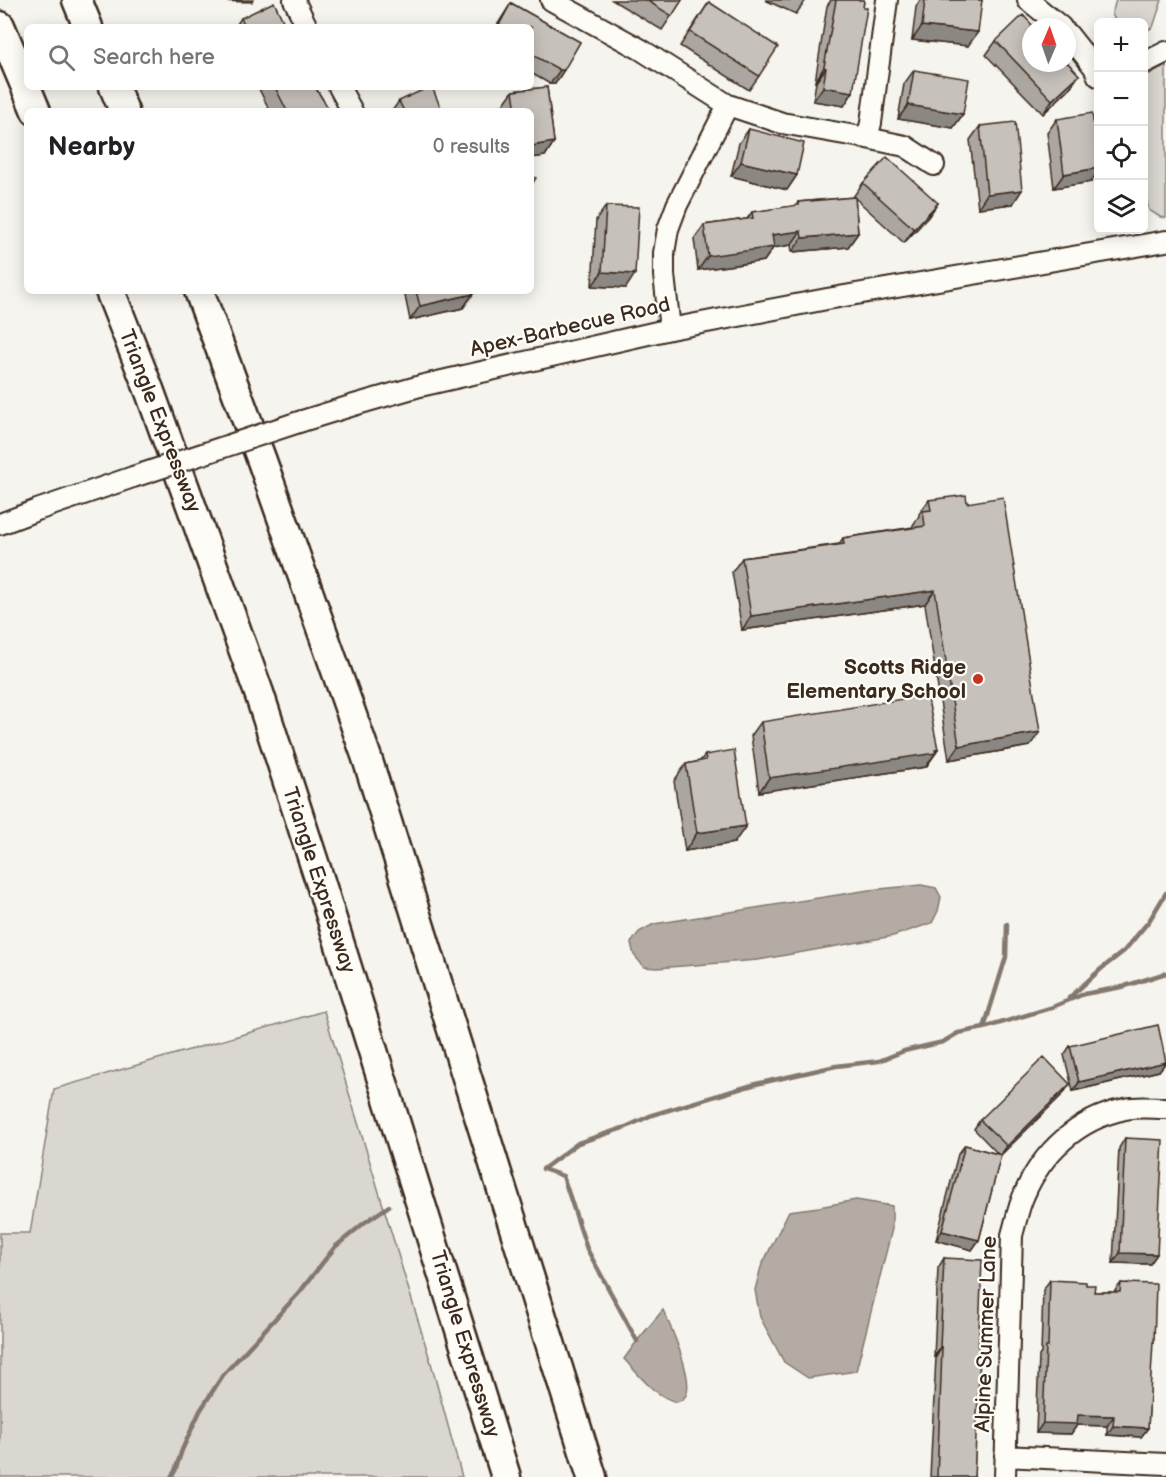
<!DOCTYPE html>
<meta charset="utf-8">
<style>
body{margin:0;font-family:"Balsamiq Sans",sans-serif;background:#f6f6f6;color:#202124}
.controls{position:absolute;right:18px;top:18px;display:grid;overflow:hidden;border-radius:9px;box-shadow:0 3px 15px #0003}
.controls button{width:54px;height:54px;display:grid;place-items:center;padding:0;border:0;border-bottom:2px solid #e0e0e0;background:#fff;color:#202124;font:30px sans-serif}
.compass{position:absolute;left:1022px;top:18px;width:54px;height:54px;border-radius:50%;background:#fff;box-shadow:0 3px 15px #0003;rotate:2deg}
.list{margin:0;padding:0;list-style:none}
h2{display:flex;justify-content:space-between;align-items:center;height:78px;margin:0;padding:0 24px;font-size:26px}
h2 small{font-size:20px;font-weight:400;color:#757577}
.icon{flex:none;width:33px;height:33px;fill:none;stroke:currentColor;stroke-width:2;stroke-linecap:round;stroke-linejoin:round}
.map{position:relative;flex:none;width:1166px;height:1477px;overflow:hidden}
.search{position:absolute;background:#fff;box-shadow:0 3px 15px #0003;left:24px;top:24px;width:510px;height:66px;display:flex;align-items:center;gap:15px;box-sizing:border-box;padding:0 21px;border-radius:9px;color:#757577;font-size:22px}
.panel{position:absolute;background:#fff;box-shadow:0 3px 15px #0003;left:24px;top:108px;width:510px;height:186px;border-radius:9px}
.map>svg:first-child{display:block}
.green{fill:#dad6d0;stroke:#8a8077;stroke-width:1.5}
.water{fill:#b4aca4;stroke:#84786e;stroke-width:1.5}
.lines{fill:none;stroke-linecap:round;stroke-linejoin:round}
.stream{stroke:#84786e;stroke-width:4.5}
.minor-casing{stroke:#3b2a1e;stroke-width:24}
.highway-casing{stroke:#3b2a1e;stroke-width:33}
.minor{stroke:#fdfcf7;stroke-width:20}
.highway{stroke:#fdfcf7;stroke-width:28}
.minor-bridge-casing{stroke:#3b2a1e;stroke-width:24;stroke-linecap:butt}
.minor-bridge{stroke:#fdfcf7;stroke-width:20}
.wall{fill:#aba6a1;stroke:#3b2a1e;stroke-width:1.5}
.shaded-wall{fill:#8b8783;stroke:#3b2a1e;stroke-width:1.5}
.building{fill:#c7c1bb;stroke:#3b2a1e;stroke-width:1.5}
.poi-dot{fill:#c8321e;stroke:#fdfcf7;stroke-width:2}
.labels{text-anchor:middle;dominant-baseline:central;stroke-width:4.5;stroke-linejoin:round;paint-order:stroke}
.street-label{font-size:21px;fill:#3b2a1e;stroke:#fdfcf7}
.poi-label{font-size:21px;font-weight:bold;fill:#3b2a1e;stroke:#fdfcf7;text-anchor:end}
</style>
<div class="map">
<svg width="1166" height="1477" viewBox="0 0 1166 1477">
<rect width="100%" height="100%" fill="#f5f4ee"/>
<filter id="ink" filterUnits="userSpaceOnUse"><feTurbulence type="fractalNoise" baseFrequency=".0167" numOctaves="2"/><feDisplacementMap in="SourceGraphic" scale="12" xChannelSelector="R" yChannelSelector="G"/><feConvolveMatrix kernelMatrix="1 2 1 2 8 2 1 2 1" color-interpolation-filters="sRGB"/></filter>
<g filter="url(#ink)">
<path class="green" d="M 1116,0 L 1162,0 L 1153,27 L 1145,32 L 1144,31 L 1144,22 L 1116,22 L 1112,14 Z
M 1166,65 L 1166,218 L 1160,217 L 1149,210 L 1144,190 L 1144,77 Z
M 324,1011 L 431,1363 L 462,1477 L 0,1477 L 0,1233 L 30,1233 L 54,1089 Z"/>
<path class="water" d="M 921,885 L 936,888 L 941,897 L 938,911 L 932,923 L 893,936 L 758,960 L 657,968 L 644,967 L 634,955 L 631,943 L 639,932 L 654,924 L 869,890 Z
M 856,1200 L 892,1206 L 892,1229 L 856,1371 L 808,1378 L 784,1362 L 760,1317 L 755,1290 L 761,1267 L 789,1211 L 819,1207 Z
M 663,1310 C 671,1327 692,1375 687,1392 C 686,1398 682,1400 677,1402 C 654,1396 640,1376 624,1359 L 637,1341 Z"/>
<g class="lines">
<path class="stream" d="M 1069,998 L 1101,969 L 1124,951 L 1149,921 L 1166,893
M 984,1028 L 1006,957 L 1007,924
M 543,1169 L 578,1143 L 626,1127 L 652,1115 L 756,1084 L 836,1066 L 879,1061 L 904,1051 L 943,1042 L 958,1033 L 984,1028 L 1050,1008 L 1084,994 L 1122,987 L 1166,973
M 543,1169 L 563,1176 L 587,1249 L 637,1341
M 171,1477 L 175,1471 L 182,1450 L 200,1411 L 223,1375 L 299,1293 L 335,1247 L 364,1223 L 389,1206"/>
<defs>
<path id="minor" d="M 294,0 L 307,27
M 551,0 L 640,49 L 728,105 L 782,123 L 867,138 L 905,146 L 934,165
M 1028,0 L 1061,27
M 1067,33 L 1094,67 L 1098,76
M 1144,63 L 1166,52
M 339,87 L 352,111
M 867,138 L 871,123 L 887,0
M 670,329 L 664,275 L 664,253 L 668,229 L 677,205 L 728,105
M 302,421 L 354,405 L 420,386 L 670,329 L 827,299 L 1166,241
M 0,524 L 37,510 L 133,477
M 1005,1456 L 1166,1464
M 1005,1477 L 1012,1235 C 1016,1222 1018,1208 1024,1195 C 1042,1152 1078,1119 1125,1109 C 1137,1106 1153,1108 1166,1108"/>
<path id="highway" d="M 77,0 L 88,27
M 0,26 L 36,111
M 114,87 L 124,111
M 110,291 L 150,392 L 259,693 L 320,881 L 506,1477
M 199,291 L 262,461 L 367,758 L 592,1477"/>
</defs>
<use href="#minor" class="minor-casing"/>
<use href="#highway" class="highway-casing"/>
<use href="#minor" class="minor"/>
<use href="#highway" class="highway"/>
<defs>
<path id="minor-bridge" d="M 133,477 L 302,421"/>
</defs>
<use href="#minor-bridge" class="minor-bridge-casing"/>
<use href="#minor-bridge" class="minor-bridge"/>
</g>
<path class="wall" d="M 612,0 L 682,0 L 662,30 Z
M 765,0 L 806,0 L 796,14 Z
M 831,0 L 864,0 L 853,92 L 844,106 L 813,101 L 816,82 L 815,82 L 827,6 Z
M 920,0 L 982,0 L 968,46 L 912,40 L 916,7 Z
M 709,2 L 759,76 L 749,90 L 680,46 Z
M 511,3 L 580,42 L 555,84 L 550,84 L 531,73 L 531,27 L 496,27 Z
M 241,18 L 286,27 L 235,27 Z
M 996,41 L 1079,75 L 1069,89 L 1043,114 L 986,55 Z
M 914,70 L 963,114 L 953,128 L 898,119 L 904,84 Z
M 258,87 L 315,87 L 330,111 L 270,111 Z
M 547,87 L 554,142 L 545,156 L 531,158 L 531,111 L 504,111 L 503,105 L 513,91 Z
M 399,101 L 442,111 L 392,111 Z
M 1057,119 L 1091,182 L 1054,188 L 1047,133 Z
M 980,126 L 1013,204 L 978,208 L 970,140 Z
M 749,129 L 797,175 L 787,190 L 731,176 L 739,143 Z
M 863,183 L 938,203 L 928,217 L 904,243 L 855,198 L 858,233 L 848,247 L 792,252 L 791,245 L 773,248 L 764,261 L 698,270 L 694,239 L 704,225 L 747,219 L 752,212 L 796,206 L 798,202 L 853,197 Z
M 606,206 L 626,288 L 592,286 L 596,220 Z
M 404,291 L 472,291 L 473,294 L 463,308 L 410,320 Z
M 929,500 L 967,503 L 1030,746 L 949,760 L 925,604 L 742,630 L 732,572 L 742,558 L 839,544 L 843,538 L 913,527 L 913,525 L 919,516 L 919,514 Z
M 761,722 L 936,752 L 936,753 L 926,767 L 759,792 L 751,736 Z
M 705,755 L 734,843 L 685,851 L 674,781 L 686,764 L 700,761 Z
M 1070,1046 L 1166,1062 L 1159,1071 L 1073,1091 L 1064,1055 Z
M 1063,1094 L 1001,1154 L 979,1240 L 972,1250 L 936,1240 L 958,1154 L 965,1145 L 998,1154 L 974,1129 L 980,1120 Z
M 1125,1138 L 1157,1254 L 1150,1264 L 1113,1263 L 1119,1148 Z
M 944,1258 L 978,1356 L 974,1477 L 930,1477 L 936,1357 L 934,1357 L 938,1268 Z
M 1050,1280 L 1086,1285 L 1094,1292 L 1114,1292 L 1121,1283 L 1154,1342 L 1152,1344 L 1148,1428 L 1141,1437 L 1107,1435 L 1107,1426 L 1077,1425 L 1071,1434 L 1036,1433 L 1039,1356 L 1041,1353 L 1043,1290 Z"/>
<path class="shaded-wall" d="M 218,0 L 253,0 L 252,2 L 217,1 Z
M 922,26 L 978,32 L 968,46 L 912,40 Z
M 824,67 L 826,68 L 816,82 L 815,82 Z
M 560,70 L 564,70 L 555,84 L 550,84 Z
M 1079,75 L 1069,89 L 1043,114 L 1052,100 Z
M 823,87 L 853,92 L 844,106 L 813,101 Z
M 908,105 L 963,114 L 953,128 L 898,119 Z
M 554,142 L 545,156 L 531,158 L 531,146 Z
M 741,162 L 797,175 L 787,190 L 731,176 Z
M 1098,168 L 1098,171 L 1091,182 L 1054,188 L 1064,174 Z
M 1022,190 L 1013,204 L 978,208 L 987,194 Z
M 938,203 L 928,217 L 904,243 L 914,229 Z
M 801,231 L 791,245 L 773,248 L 764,261 L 698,270 L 708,256 L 772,235 Z
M 858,233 L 848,247 L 792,252 L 802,238 Z
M 602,272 L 635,274 L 626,288 L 592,286 Z
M 473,294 L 463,308 L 410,320 L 420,306 Z
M 935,590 L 925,604 L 742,630 L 751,616 Z
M 1040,732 L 1030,746 L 949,760 L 959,746 Z
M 938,749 L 926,767 L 759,792 L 769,778 Z
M 746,826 L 734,843 L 685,851 L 697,833 Z
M 1166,1062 L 1159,1071 L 1073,1091 L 1079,1082 Z
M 1070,1084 L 1063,1094 L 1000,1156 L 1007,1146 Z
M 942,1231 L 979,1240 L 972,1250 L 936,1240 Z
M 1120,1253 L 1157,1254 L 1150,1264 L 1113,1263 Z
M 940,1347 L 942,1347 L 936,1357 L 934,1357 Z
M 1078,1415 L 1114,1416 L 1107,1426 L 1077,1425 L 1071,1434 L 1036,1433 L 1043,1423 Z
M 1113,1426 L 1148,1428 L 1141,1437 L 1107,1435 Z"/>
<path class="building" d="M 646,0 L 682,0 L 672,16 Z
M 836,0 L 864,0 L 863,8 L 867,8 L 853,92 L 823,87 L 826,68 L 824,67 Z
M 925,0 L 982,0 L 978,32 L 922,26 Z
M 274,2 L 286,27 L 246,27 L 241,18 Z
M 709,2 L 778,47 L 759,76 L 690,32 Z
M 511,3 L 580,42 L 564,70 L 560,70 L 531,54 L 531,27 L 498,27 Z
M 1023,15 L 1034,27 L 1031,27 L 1031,63 L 1067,63 L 1067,62 L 1079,75 L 1052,100 L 996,41 Z
M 914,70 L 969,79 L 963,114 L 908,105 Z
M 275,87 L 315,87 L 330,111 L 287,111 Z
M 429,87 L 432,87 L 442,111 L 404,111 L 399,101 Z
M 547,87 L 554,142 L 531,146 L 531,111 L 516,111 L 513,91 Z
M 1092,113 L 1098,155 L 1098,168 L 1064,174 L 1057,119 Z
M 1015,122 L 1022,190 L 987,194 L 980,126 Z
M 749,129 L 804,143 L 797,175 L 741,162 Z
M 887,157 L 938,203 L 914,229 L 863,183 Z
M 531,175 L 536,178 L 531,186 Z
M 855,197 L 858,233 L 802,238 L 801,231 L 772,235 L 774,247 L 708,256 L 704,225 L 753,218 L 752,212 L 799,205 L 798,202 Z
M 606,206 L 639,207 L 635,274 L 602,272 Z
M 416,291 L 472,291 L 473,294 L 420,306 Z
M 966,495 L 967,503 L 1003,497 L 1040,732 L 959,746 L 935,590 L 751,616 L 742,558 L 844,544 L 843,538 L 925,526 L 923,511 L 931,510 L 929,500 Z
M 927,695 L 938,749 L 935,750 L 936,753 L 769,778 L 761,722 Z
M 734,750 L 746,826 L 697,833 L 686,764 L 706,760 L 705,755 Z
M 1158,1025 L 1166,1062 L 1079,1082 L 1070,1046 Z
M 1044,1057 L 1070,1084 L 1007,1146 L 980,1120 Z
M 1125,1138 L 1163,1140 L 1157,1254 L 1120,1253 Z
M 965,1145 L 1001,1155 L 979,1240 L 942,1231 Z
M 944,1258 L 982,1260 L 978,1356 L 980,1356 L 974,1477 L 937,1477 L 941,1378 L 942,1347 L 940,1347 Z
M 1050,1280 L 1086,1282 L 1086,1285 L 1095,1285 L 1094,1292 L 1120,1292 L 1121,1283 L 1156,1284 L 1154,1342 L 1153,1342 L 1148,1428 L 1113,1426 L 1114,1416 L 1078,1415 L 1077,1424 L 1043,1423 L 1046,1347 L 1048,1347 Z"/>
</g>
<circle class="poi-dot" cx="978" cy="679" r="6"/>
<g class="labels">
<g class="street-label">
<text transform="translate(570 327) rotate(-13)">Apex-Barbecue Road</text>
<text transform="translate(160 421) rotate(69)">Triangle Expressway</text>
<text transform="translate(319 880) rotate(72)">Triangle Expressway</text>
<text transform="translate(986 1334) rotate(-88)">Alpine Summer Lane</text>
<text transform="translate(465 1344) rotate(73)">Triangle Expressway</text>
</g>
<g class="poi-label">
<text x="966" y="667">Scotts Ridge<tspan x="966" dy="24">Elementary School</tspan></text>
</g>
</g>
</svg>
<div class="controls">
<button>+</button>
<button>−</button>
<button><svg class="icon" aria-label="locate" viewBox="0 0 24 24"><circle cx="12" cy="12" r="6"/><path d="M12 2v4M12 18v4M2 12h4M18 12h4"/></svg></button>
<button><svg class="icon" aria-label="layers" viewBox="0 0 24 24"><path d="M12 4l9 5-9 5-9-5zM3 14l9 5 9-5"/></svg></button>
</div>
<svg class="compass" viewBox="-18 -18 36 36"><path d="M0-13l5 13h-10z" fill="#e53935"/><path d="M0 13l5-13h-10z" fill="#757577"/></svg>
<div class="search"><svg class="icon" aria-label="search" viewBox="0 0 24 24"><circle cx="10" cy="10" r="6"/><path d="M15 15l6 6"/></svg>Search here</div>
<section class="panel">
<h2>Nearby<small>0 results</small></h2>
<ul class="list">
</ul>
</section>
</div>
